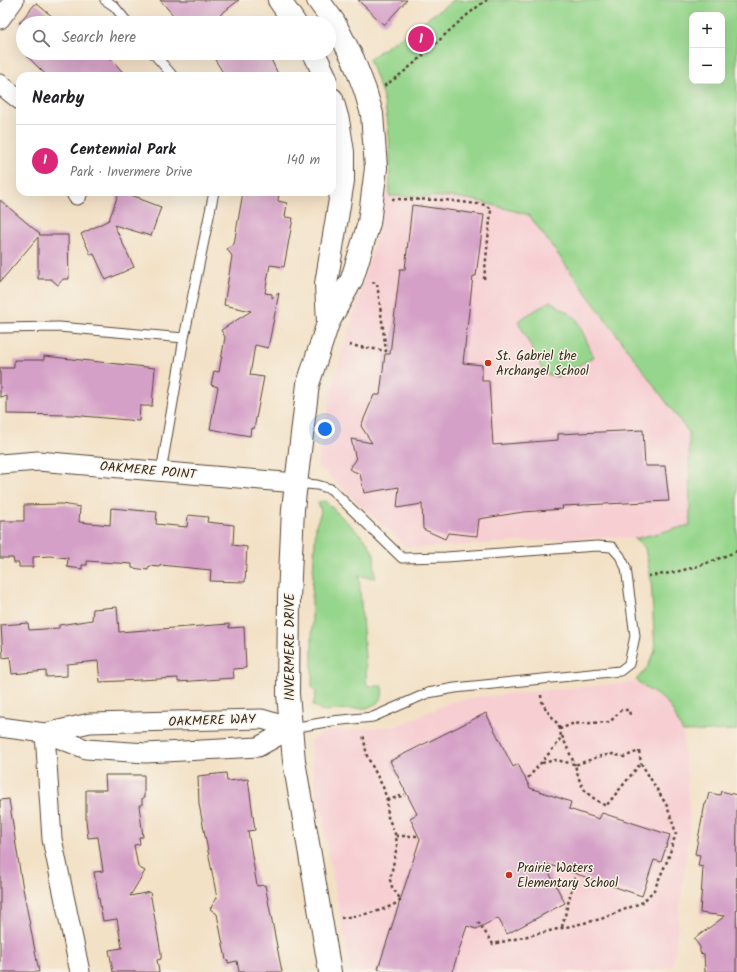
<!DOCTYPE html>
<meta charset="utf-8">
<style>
body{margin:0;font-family:Kalam,sans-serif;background:#f6f6f6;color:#202124}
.controls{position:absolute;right:12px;top:12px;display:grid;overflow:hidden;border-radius:8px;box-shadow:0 4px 16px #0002}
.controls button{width:36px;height:36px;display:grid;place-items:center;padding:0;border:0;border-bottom:1px solid #e0e0e0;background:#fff;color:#202124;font:20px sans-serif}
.you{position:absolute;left:325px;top:429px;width:14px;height:14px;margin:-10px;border:3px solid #fff;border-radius:50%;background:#1a73e8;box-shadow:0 0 0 6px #1a73e833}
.badge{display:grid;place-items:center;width:26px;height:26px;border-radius:50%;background:#db2777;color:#fff;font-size:13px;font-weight:700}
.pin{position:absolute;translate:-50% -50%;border:2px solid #fff;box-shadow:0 1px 4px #0006}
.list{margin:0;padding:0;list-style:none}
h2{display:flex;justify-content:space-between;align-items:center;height:52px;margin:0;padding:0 16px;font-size:17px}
h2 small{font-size:13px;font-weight:400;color:#757577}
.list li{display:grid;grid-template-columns:26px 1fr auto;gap:12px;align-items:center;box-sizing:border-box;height:72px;padding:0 16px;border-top:1px solid #e0e0e0}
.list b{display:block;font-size:15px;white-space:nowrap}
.list p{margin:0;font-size:13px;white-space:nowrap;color:#757577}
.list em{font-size:13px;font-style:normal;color:#757577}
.icon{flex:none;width:22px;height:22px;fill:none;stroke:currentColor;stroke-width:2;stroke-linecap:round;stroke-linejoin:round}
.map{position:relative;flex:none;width:737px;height:972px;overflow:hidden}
.search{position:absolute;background:#fff;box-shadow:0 4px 16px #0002;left:16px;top:16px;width:320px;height:44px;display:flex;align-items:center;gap:10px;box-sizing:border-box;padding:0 14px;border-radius:22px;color:#757577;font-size:15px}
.panel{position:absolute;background:#fff;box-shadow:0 4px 16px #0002;left:16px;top:72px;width:320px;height:124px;border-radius:12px}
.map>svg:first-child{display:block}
.built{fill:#f7cfd3}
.green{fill:#96d68c;stroke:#688055;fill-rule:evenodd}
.building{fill:#d5a0c7}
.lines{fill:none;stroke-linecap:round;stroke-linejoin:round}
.lane-casing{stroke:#574537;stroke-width:11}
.street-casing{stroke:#574537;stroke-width:21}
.secondary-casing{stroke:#574537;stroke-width:24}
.path{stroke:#574537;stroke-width:2.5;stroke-dasharray:3 3;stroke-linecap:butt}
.lane{stroke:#fff;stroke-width:9}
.street{stroke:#fff;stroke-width:19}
.secondary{stroke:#fff;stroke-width:22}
.poi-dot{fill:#c8321e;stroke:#f7f3e8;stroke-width:1.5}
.labels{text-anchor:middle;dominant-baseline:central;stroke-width:3;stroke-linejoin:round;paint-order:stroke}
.poi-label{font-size:13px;fill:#3b2a1e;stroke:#f7f3e8;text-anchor:start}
.street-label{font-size:13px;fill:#3b2a1e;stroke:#f7f3e8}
</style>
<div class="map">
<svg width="737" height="972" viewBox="0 0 737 972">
<rect width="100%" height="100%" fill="#f7f3e8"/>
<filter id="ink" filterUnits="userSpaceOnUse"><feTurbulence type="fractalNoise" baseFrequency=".025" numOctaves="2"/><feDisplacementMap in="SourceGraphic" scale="8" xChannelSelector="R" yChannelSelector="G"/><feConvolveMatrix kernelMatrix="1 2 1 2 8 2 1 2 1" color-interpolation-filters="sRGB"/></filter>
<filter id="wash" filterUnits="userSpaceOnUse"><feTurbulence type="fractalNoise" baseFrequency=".012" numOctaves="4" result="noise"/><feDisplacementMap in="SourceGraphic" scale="16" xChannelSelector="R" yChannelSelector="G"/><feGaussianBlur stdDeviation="0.9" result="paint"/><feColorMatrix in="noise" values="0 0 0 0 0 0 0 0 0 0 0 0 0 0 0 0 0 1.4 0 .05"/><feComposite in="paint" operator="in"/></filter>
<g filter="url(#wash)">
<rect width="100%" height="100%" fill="#f3e1c6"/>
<path class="built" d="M 383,195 L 454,197 L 478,201 L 529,215 L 689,433 L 690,525 L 634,539 L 613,537 L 584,538 L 416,548 L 405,546 L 322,469 L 317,467 L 332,388 L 379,227 Z
M 633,682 L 651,691 L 667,703 L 683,732 L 690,824 L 673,966 L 642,972 L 351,972 L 314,777 L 310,741 L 325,731 L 397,726 L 451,702 L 475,697 Z"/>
<path class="green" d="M 454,0 L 737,0 L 737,730 L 683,732 C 678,723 673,709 666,702 C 657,693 644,689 636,680 L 647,668 L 655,651 L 651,580 L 645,548 L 634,539 L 690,525 L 689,433 L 529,215 L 478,201 L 454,197 L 389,196 C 391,164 391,126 382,94 C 378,82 373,71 369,59 ZM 692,15 L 722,15 L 722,81 L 692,81 Z
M 550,301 L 576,318 L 594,357 L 557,377 L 544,373 L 518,321 Z
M 325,501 L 366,540 L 374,554 L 375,578 L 359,576 L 367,686 L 383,686 L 382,697 L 376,704 L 367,708 L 322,711 L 313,705 L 316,692 L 312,688 L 312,589 L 316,525 L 321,512 L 318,502 Z"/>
<g id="blocks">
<path class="building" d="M 160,0 L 239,0 L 220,15 L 227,23 L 180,23 Z
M 358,0 L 407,0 L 384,25 Z
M 35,4 L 37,4 L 60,23 L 19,23 Z
M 24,53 L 106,53 L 126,76 L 47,76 Z
M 211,53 L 268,53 L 279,76 L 225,76 Z
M 119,192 L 140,198 L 140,199 L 161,207 L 151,236 L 114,225 L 134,267 L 106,280 L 94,254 L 91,255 L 81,234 L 109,220 Z
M 243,192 L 279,192 L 278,201 L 287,203 L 285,217 L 293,218 L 284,267 L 270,265 L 265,293 L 272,294 L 272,298 L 279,293 L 268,348 L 255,345 L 250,375 L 264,377 L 254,429 L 251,428 L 250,436 L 210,429 L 218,387 L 211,385 L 214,371 L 219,372 L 225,337 L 221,330 L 251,311 L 224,305 L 232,256 L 227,249 L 234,244 Z
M 0,200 L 40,234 L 39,235 L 68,235 L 69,279 L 63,279 L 58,285 L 51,279 L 38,279 L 38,237 L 0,282 Z
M 412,205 L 484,215 L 476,276 L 473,276 L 463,363 L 482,365 L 482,381 L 489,381 L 493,445 L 558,440 L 558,434 L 643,430 L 645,466 L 665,466 L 669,501 L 562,506 L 563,509 L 523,512 L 479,519 L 477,536 L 448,533 L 445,539 L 423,529 L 422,504 L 397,508 L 399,487 L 364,493 L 360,474 L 349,469 L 356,460 L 351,439 L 372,443 L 361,426 L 374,395 L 380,395 L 385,354 L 390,354 L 400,269 L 405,269 Z
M 44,356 L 155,368 L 152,406 L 140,406 L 139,421 L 71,415 L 7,414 L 7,396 L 0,397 L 0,368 L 14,368 L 14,360 L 44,360 Z
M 61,504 L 80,507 L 79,522 L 110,525 L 111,508 L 157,512 L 156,524 L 187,527 L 188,515 L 208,517 L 207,522 L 234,525 L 233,545 L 247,547 L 245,582 L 210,581 L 211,570 L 160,565 L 160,567 L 149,566 L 148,570 L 132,568 L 132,564 L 87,561 L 87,565 L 82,565 L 82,569 L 67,567 L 68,558 L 50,556 L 33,557 L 33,567 L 19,567 L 19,563 L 14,563 L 13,558 L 0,558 L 0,521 L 24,521 L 24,505 Z
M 117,607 L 119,632 L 229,624 L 229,628 L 244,627 L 246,668 L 233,669 L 234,678 L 178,682 L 178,678 L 100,682 L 98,661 L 67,664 L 67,676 L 46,677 L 46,671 L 12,674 L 10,657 L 3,658 L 1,625 L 28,623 L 29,630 L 59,628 L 59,625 L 92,620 L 93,609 Z
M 486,713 L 513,767 L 518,764 L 530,788 L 571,802 L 569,809 L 599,819 L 602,813 L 670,835 L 661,862 L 654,860 L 642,896 L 544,863 L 565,903 L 507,934 L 498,918 L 476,929 L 467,926 L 452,972 L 388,972 L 378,969 L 420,839 L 410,818 L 417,814 L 390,761 Z
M 226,773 L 227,781 L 248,779 L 255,830 L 248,831 L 257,886 L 265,885 L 282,972 L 239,972 L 237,961 L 228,963 L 228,960 L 226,960 L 217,914 L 210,909 L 217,898 L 199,804 L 198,776 Z
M 105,775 L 144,775 L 144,798 L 142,798 L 142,805 L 139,805 L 143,837 L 139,837 L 140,844 L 134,845 L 138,867 L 145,871 L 130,896 L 150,892 L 161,953 L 161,959 L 157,960 L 159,972 L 113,972 L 109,950 L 122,948 L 117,919 L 103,921 L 94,872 L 103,871 L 98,837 L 88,838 L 86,820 L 86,790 L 106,790 Z
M 721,791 L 737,795 L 736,972 L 705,972 L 704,954 L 700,953 L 700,947 L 694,939 L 725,916 L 700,913 L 703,867 L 698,866 L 700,855 L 695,854 L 705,804 L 706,804 L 709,793 L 720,795 Z
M 9,799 L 21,878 L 39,972 L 0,972 L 0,800 Z"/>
</g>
</g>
<g filter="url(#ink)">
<use href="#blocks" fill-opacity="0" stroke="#574537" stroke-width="1"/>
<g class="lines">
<defs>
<path id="lane" d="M 105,0 L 114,6 L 128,23
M 153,53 L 173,76
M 0,328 L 59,327 L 184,338 L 161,472
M 184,338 L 214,192
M 292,728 L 332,721 L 373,717 L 428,693 L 455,688 L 620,671 L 629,664 L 635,636 L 626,568 L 620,556 L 612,547 L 597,546 L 446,557 L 402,558 L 331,489 L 317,485 L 296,483"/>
<path id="street" d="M 0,19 L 14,0
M 0,84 L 20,100
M 76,192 L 77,195
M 0,464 L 38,461 L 296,483
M 0,727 L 45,733 L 86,749 L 146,753 L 258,747 L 292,728
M 45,733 L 90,723 L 262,719 L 292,728
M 45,733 L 52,839 L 80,972"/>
<path id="secondary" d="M 279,0 L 295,23
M 318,0 L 334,22 L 353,59 L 365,90 L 372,114 L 376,168 L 369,223 L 352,279 L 328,323 L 308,384 L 293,509 L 289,598 L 288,694 L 294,761 L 330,972
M 314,53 L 325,76
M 328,323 L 326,284 L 343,181 L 343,152 L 338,120 L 332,99"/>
</defs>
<use href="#lane" class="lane-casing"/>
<use href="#street" class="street-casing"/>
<use href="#secondary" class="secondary-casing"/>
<path class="path" d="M 384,86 C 422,62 450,25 487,0
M 392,199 L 445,200 L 486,205 L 491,210 L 484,279
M 349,345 L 386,351 L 377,283 L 371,282
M 648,576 C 681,573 707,564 737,551
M 541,695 C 542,711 555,716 561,731
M 562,736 L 575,765
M 542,763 L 556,760 L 574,764
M 528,778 L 557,744 L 561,737 L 560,729 L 572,724 L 610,722 L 621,710 L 629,710 L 630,715
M 387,800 L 405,795
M 396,836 L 417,836
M 341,918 C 361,915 385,912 401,900 L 392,887 L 390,880 L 397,846 L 396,836 L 388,817 L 387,800 L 383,787 L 367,756 L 363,734
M 478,922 L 493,944 L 601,919 L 643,902 L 654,890 L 668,859 L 676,833 L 667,806 L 641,763 L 639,751 L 624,757 L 613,754 L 601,756 L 575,765 C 581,789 585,794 606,806 L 641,763
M 562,927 L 575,876"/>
<use href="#lane" class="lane"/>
<use href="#street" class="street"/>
<use href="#secondary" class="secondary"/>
</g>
</g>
<g class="poi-dot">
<circle cx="488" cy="363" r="4"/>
<circle cx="509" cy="875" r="4"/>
</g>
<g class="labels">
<g class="poi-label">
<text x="496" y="356">St. Gabriel the<tspan x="496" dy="15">Archangel School</tspan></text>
<text x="517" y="868">Prairie Waters<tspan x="517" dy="15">Elementary School</tspan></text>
</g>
<g class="street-label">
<text transform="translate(148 471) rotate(5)">OAKMERE POINT</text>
<text transform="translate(290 647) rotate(-90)">INVERMERE DRIVE</text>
<text transform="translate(212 721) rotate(-2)">OAKMERE WAY</text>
</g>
</g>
</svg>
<div class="controls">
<button>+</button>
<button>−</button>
</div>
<div class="you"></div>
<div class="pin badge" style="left:421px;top:39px">1</div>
<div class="search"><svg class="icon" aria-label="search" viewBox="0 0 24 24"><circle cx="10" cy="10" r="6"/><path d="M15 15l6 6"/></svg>Search here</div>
<section class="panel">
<h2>Nearby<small></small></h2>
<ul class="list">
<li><span class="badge">1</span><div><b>Centennial Park</b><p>Park · Invermere Drive</p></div><em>140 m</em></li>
</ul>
</section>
</div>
